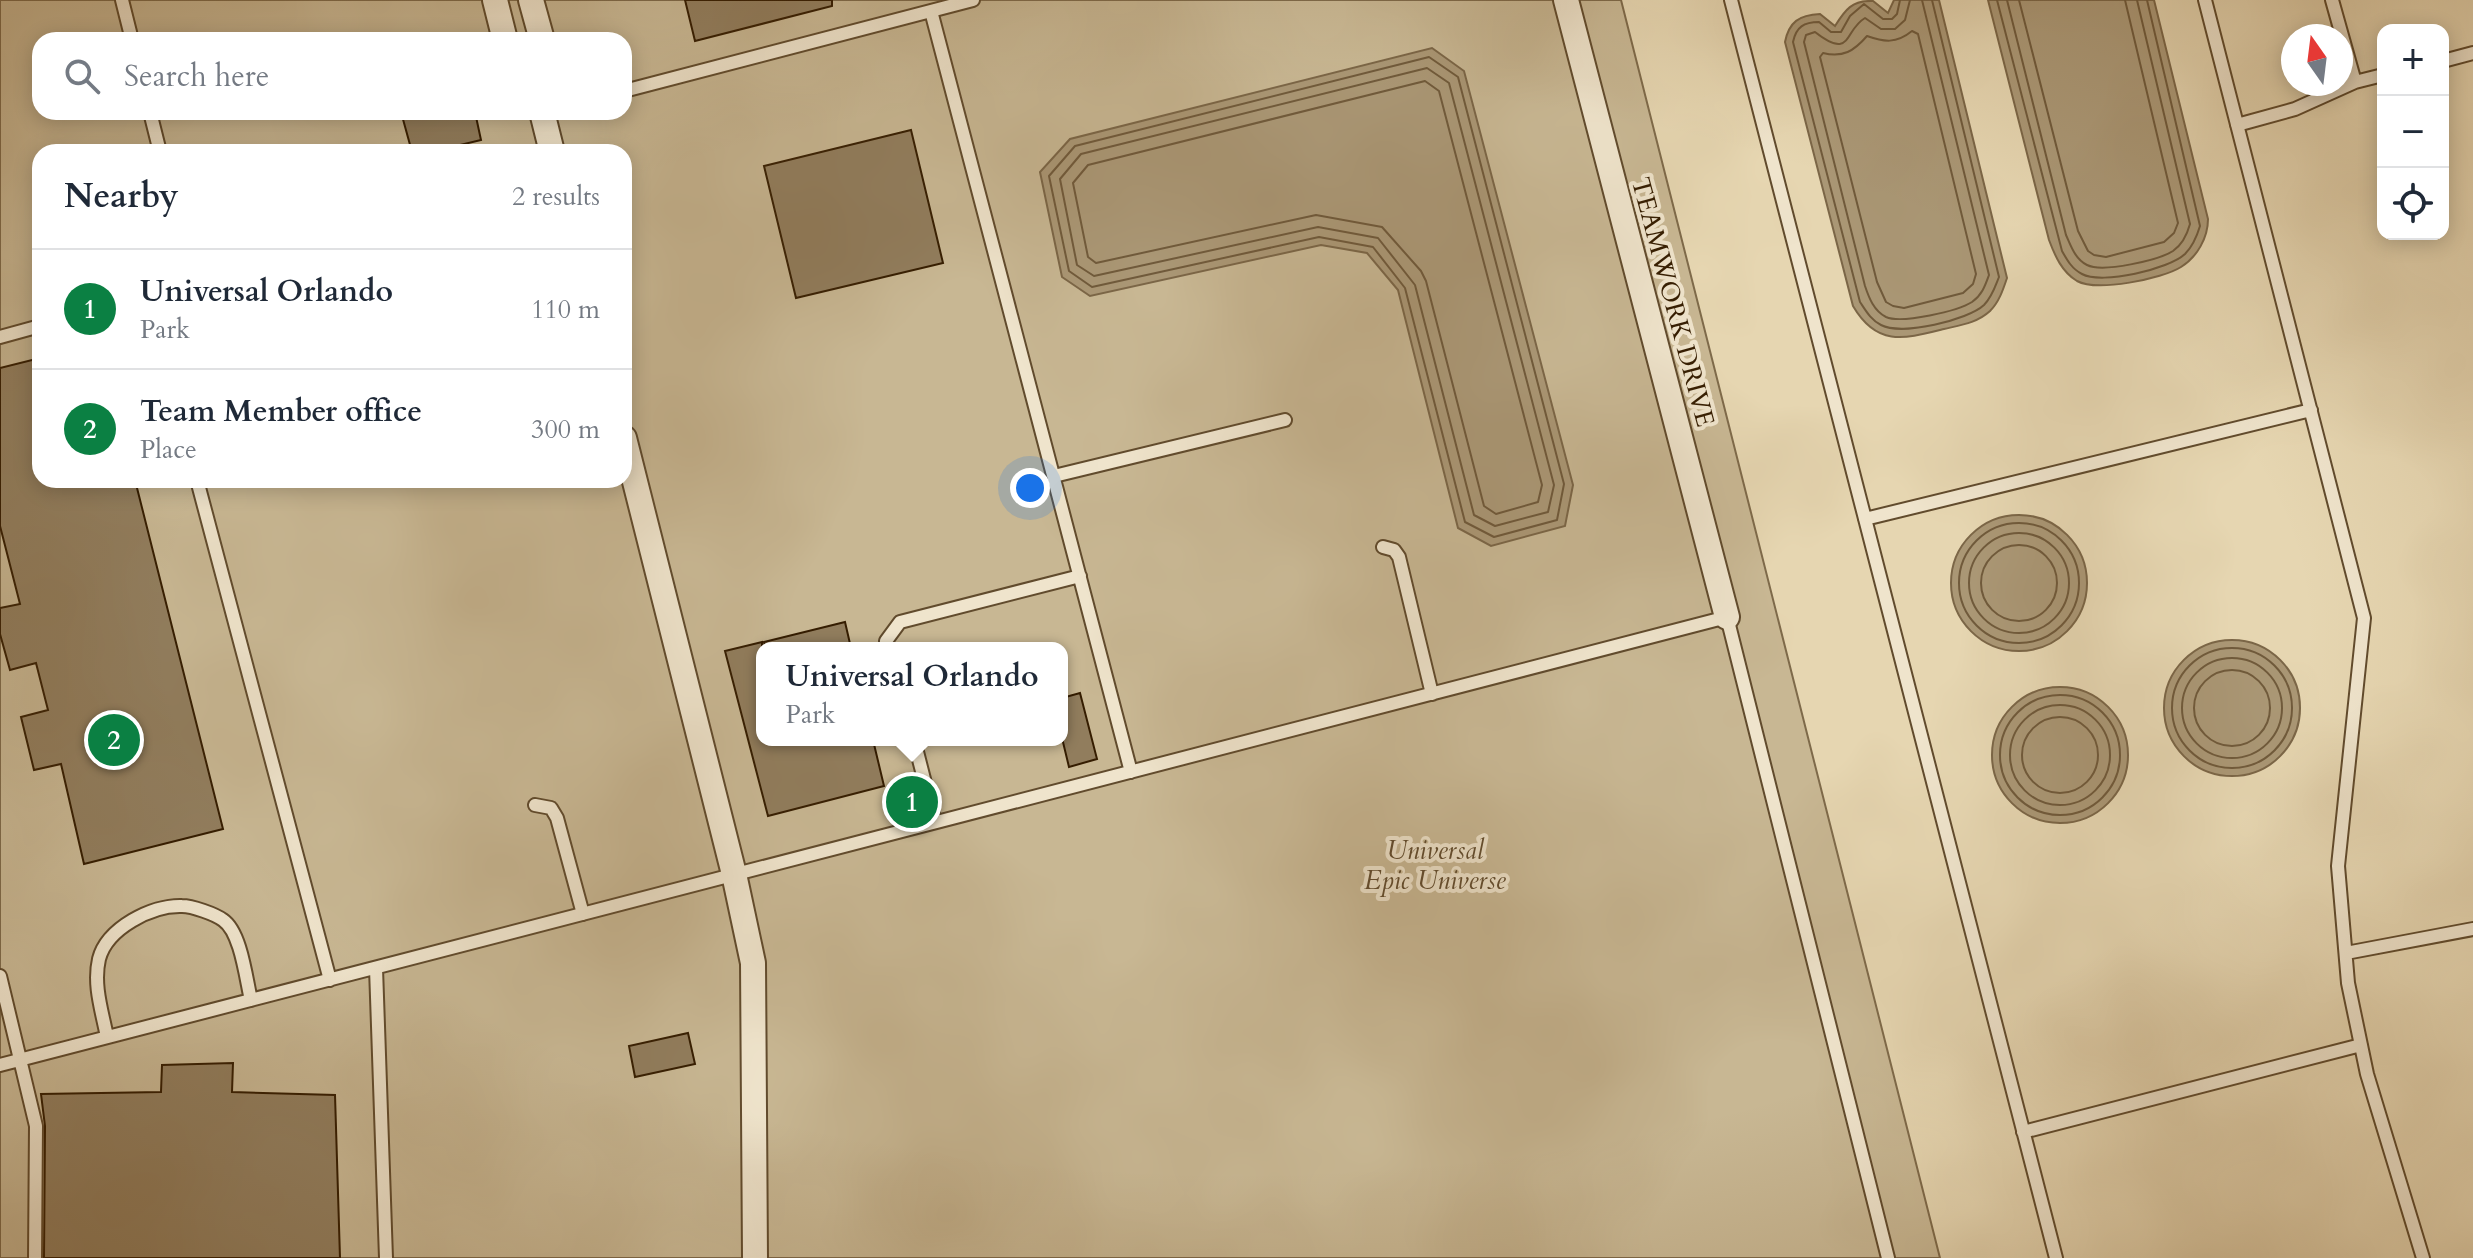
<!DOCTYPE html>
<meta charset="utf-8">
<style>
body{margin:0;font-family:Cardo,serif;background:#f2f2f3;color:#1f2937}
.controls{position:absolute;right:24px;top:24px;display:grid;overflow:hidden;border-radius:16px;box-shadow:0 4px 20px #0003}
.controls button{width:72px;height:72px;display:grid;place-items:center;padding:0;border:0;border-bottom:2px solid #e0e1e3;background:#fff;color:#1f2937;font:40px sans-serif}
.compass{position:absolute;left:2281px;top:24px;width:72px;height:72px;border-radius:50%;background:#fff;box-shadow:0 4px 20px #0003;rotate:346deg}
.you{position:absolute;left:1030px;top:488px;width:28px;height:28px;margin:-20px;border:6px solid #fff;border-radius:50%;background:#1a73e8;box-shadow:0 0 0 12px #1a73e833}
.badge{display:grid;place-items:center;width:52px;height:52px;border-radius:50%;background:#0b8043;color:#fff;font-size:26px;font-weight:700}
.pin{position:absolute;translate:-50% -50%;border:4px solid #fff;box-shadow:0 2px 8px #0006}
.popup{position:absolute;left:756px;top:642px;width:312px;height:104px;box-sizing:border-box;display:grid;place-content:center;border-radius:16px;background:#fff;filter:drop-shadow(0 2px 6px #0005);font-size:26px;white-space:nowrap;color:#747a83}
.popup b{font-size:30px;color:#1f2937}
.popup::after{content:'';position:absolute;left:50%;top:100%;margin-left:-16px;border:16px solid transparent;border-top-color:#fff}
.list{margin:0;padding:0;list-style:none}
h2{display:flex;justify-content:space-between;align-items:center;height:104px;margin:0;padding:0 32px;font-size:34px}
h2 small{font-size:26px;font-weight:400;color:#747a83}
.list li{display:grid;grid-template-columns:52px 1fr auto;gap:24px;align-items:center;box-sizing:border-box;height:120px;padding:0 32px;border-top:2px solid #e0e1e3}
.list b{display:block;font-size:30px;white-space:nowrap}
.list p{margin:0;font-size:26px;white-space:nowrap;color:#747a83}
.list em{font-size:26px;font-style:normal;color:#747a83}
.icon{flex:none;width:44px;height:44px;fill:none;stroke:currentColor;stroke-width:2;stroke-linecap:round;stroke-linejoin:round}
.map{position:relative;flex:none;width:2473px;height:1258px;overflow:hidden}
.search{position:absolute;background:#fff;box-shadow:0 4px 20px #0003;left:32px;top:32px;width:600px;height:88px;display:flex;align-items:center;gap:20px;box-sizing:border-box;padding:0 28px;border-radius:24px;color:#747a83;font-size:30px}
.panel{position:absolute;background:#fff;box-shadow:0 4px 20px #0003;left:32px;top:144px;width:600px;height:344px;border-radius:24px}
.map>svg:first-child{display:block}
.green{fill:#c8b793;stroke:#7e6a4a;stroke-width:2;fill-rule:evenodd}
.water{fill:#aa9775;stroke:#7b6647;stroke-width:2}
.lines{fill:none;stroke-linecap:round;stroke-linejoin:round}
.shore{stroke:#705a3b;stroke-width:2}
.building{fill:#917d5d;stroke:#351d01;stroke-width:2}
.service-casing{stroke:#614b2d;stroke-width:16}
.minor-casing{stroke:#614b2d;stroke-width:28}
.service{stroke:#efe4cc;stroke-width:12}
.minor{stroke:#efe4cc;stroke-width:24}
.labels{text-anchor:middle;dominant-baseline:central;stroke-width:8;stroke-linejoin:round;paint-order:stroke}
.street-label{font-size:26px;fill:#351d01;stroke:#efe4cc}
.park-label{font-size:26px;font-style:italic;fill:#614b2d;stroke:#efe4cc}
</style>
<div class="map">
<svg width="2473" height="1258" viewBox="0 0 2473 1258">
<rect width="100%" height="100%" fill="#e6d6b1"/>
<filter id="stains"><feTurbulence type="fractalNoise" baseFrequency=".0025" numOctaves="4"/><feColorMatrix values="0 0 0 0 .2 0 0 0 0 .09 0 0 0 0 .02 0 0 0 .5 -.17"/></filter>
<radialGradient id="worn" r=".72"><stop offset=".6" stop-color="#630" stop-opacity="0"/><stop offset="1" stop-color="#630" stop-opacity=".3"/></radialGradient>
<path class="green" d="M 0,0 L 1621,0 L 1940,1258 L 0,1258 ZM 40,40 L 624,40 L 624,112 L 40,112 ZM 40,152 L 624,152 L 624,480 L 40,480 ZM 762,648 L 1062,648 L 1062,740 L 762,740 Z"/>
<path class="water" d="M 1894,0 L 1939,0 L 2007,278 C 2003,290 1999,302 1990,311 C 1977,323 1961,325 1944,329 C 1904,339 1877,347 1853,306 L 1785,42 C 1789,22 1799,15 1820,14 L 1835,26 C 1845,10 1852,0 1873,1 L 1888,13 Z
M 1988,0 L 2154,0 L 2208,219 C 2208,238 2197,257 2181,267 C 2162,279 2097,292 2077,281 C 2062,272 2055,256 2049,240 Z
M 1432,48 L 1464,71 L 1573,485 L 1565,526 L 1491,546 L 1458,528 L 1398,290 L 1367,253 L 1321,245 L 1090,296 L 1062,277 L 1040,172 L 1070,139 Z
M1951 583a68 68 0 1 1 136 0a68 68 0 1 1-136 0Z
M2164 708a68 68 0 1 1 136 0a68 68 0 1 1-136 0Z
M1992 755a68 68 0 1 1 136 0a68 68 0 1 1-136 0Z"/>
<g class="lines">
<path class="shore" d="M 1900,0 L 1897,14 L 1892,19 L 1883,19 L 1864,4 L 1850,16 L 1841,32 L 1831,32 L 1819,22 C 1804,22 1796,27 1793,42 L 1860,302 C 1866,311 1871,320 1881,325 C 1902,336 1968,320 1984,305 C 1992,297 1995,287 1999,277 L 1932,0
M 1910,0 L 1905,20 L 1895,29 L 1881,29 L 1865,18 C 1844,30 1852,61 1815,32 L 1806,35 L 1804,42 L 1865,286 C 1869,298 1874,311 1886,317 C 1902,324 1958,311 1972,302 C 1982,295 1985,286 1989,275 L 1922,0
M 1997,0 L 2062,251 C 2067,260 2072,269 2082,274 C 2102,285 2169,269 2185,254 C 2193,246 2197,236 2200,226 L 2147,0
M 2007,0 L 2066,235 C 2071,246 2075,259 2087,265 C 2103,273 2159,260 2173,251 C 2183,244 2187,235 2190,224 L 2137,0
M 2019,0 L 2078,231 L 2088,251 L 2094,255 L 2106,257 L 2164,242 L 2174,233 L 2178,223 L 2125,0
M 1912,31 L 1918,34 L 1976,274 L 1973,284 L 1963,293 L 1904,308 L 1893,306 L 1886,302 L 1877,282 L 1820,57 L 1823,53 C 1843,58 1854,51 1867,36 C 1884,42 1896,44 1912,31 Z
M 1429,57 L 1458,77 L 1564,484 L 1557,520 L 1494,537 L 1465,522 L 1405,288 L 1373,247 L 1319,237 L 1092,287 L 1069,271 L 1049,176 L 1075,146 Z
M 1427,68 L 1449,83 L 1554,485 L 1548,512 L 1495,526 L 1474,515 L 1415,285 L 1378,238 L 1318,227 L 1094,276 L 1077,265 L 1060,179 L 1081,154 Z
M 1425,81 L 1439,91 L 1542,485 L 1538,502 L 1496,514 L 1484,506 L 1426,281 L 1421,271 L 1382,227 L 1316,215 L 1096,263 L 1088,257 L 1073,183 L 1088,165 Z
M1959 583a60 60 0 1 1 120 0a60 60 0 1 1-120 0Z
M1969 583a50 50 0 1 1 100 0a50 50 0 1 1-100 0Z
M1981 583a38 38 0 1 1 76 0a38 38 0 1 1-76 0Z
M2172 708a60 60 0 1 1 120 0a60 60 0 1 1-120 0Z
M2182 708a50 50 0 1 1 100 0a50 50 0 1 1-100 0Z
M2194 708a38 38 0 1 1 76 0a38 38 0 1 1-76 0Z
M2000 755a60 60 0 1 1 120 0a60 60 0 1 1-120 0Z
M2010 755a50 50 0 1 1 100 0a50 50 0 1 1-100 0Z
M2022 755a38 38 0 1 1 76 0a38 38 0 1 1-76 0Z"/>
</g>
<path class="building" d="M 685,0 L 832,0 L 832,6 L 695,41 Z
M 401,112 L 475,112 L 481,140 L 431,152 L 412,152 Z
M 911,130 L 943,263 L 796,298 L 764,166 Z
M 40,358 L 40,480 L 135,480 L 223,829 L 84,864 L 61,764 L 34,770 L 21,717 L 48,710 L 36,663 L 10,670 L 0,634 L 0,608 L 20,604 L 0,526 L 0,368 Z
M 845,622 L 851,648 L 765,648 L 764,642 Z
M 762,642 L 762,740 L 873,740 L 884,786 L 768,816 L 725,651 Z
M 1080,693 L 1097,759 L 1069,767 L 1062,738 L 1062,698 Z
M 688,1033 L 695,1064 L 635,1077 L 629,1046 Z
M 233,1063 L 232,1092 L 335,1095 L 340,1258 L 44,1258 L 45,1126 L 41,1094 L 161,1092 L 162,1065 Z"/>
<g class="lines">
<defs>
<path id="service" d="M 122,0 L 132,40
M 1731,0 L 2056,1258
M 2205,0 L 2364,618 L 2338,866 L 2348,983 L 2367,1074 L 2423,1258
M 2332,0 L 2355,82 L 2383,75
M 931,11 L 1131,772
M 2443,61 L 2473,53
M 624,91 L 973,0
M 150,112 L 160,152
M 2237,125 L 2295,109 L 2355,82
M 0,337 L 40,326
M 1054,476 L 1285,420
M 197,480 L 330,980
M 1865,519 L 2311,410
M 1383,547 L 1394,550 L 1399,557 L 1432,694
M 888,648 L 886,641 L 900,622 L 1080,576
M 914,740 L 935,822
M 535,805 L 551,808 L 557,818 L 583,914
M 2346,953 L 2473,929
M 376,968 L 386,1258
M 0,976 L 36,1126 L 35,1258
M 107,1037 C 102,1011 93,985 99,959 C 107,928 152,905 182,906 C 192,906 215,914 223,920 C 241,932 246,979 251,1000
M 0,1065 L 1727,617 L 1888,1258
M 2023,1132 L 2361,1045"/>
<path id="minor" d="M 495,0 L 505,40
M 531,0 L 542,40
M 1566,0 L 1727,617
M 542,112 L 552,152
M 624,438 L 734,874 L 753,963 L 755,1258"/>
</defs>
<use href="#service" class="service-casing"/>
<use href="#minor" class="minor-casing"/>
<use href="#service" class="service"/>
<use href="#minor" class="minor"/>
</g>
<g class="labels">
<g class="street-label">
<text transform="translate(1673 302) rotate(75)">TEAMWORK DRIVE</text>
</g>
<g class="park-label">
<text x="1435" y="850">Universal<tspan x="1435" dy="30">Epic Universe</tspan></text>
</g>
</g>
<rect width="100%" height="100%" filter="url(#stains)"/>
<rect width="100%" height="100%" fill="url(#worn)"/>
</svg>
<div class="controls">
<button>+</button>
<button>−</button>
<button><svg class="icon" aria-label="locate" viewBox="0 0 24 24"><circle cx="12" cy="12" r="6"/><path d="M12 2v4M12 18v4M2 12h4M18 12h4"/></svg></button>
</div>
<svg class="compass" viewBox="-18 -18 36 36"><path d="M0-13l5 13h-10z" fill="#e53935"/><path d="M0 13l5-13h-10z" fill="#747a83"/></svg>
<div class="you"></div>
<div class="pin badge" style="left:912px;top:802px">1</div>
<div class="popup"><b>Universal Orlando</b>Park</div>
<div class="pin badge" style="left:114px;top:740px">2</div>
<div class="search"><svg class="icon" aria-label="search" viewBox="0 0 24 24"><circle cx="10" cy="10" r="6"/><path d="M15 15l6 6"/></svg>Search here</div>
<section class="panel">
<h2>Nearby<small>2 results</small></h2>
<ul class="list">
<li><span class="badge">1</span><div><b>Universal Orlando</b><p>Park</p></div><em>110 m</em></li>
<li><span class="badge">2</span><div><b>Team Member office</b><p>Place</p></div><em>300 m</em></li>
</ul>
</section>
</div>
